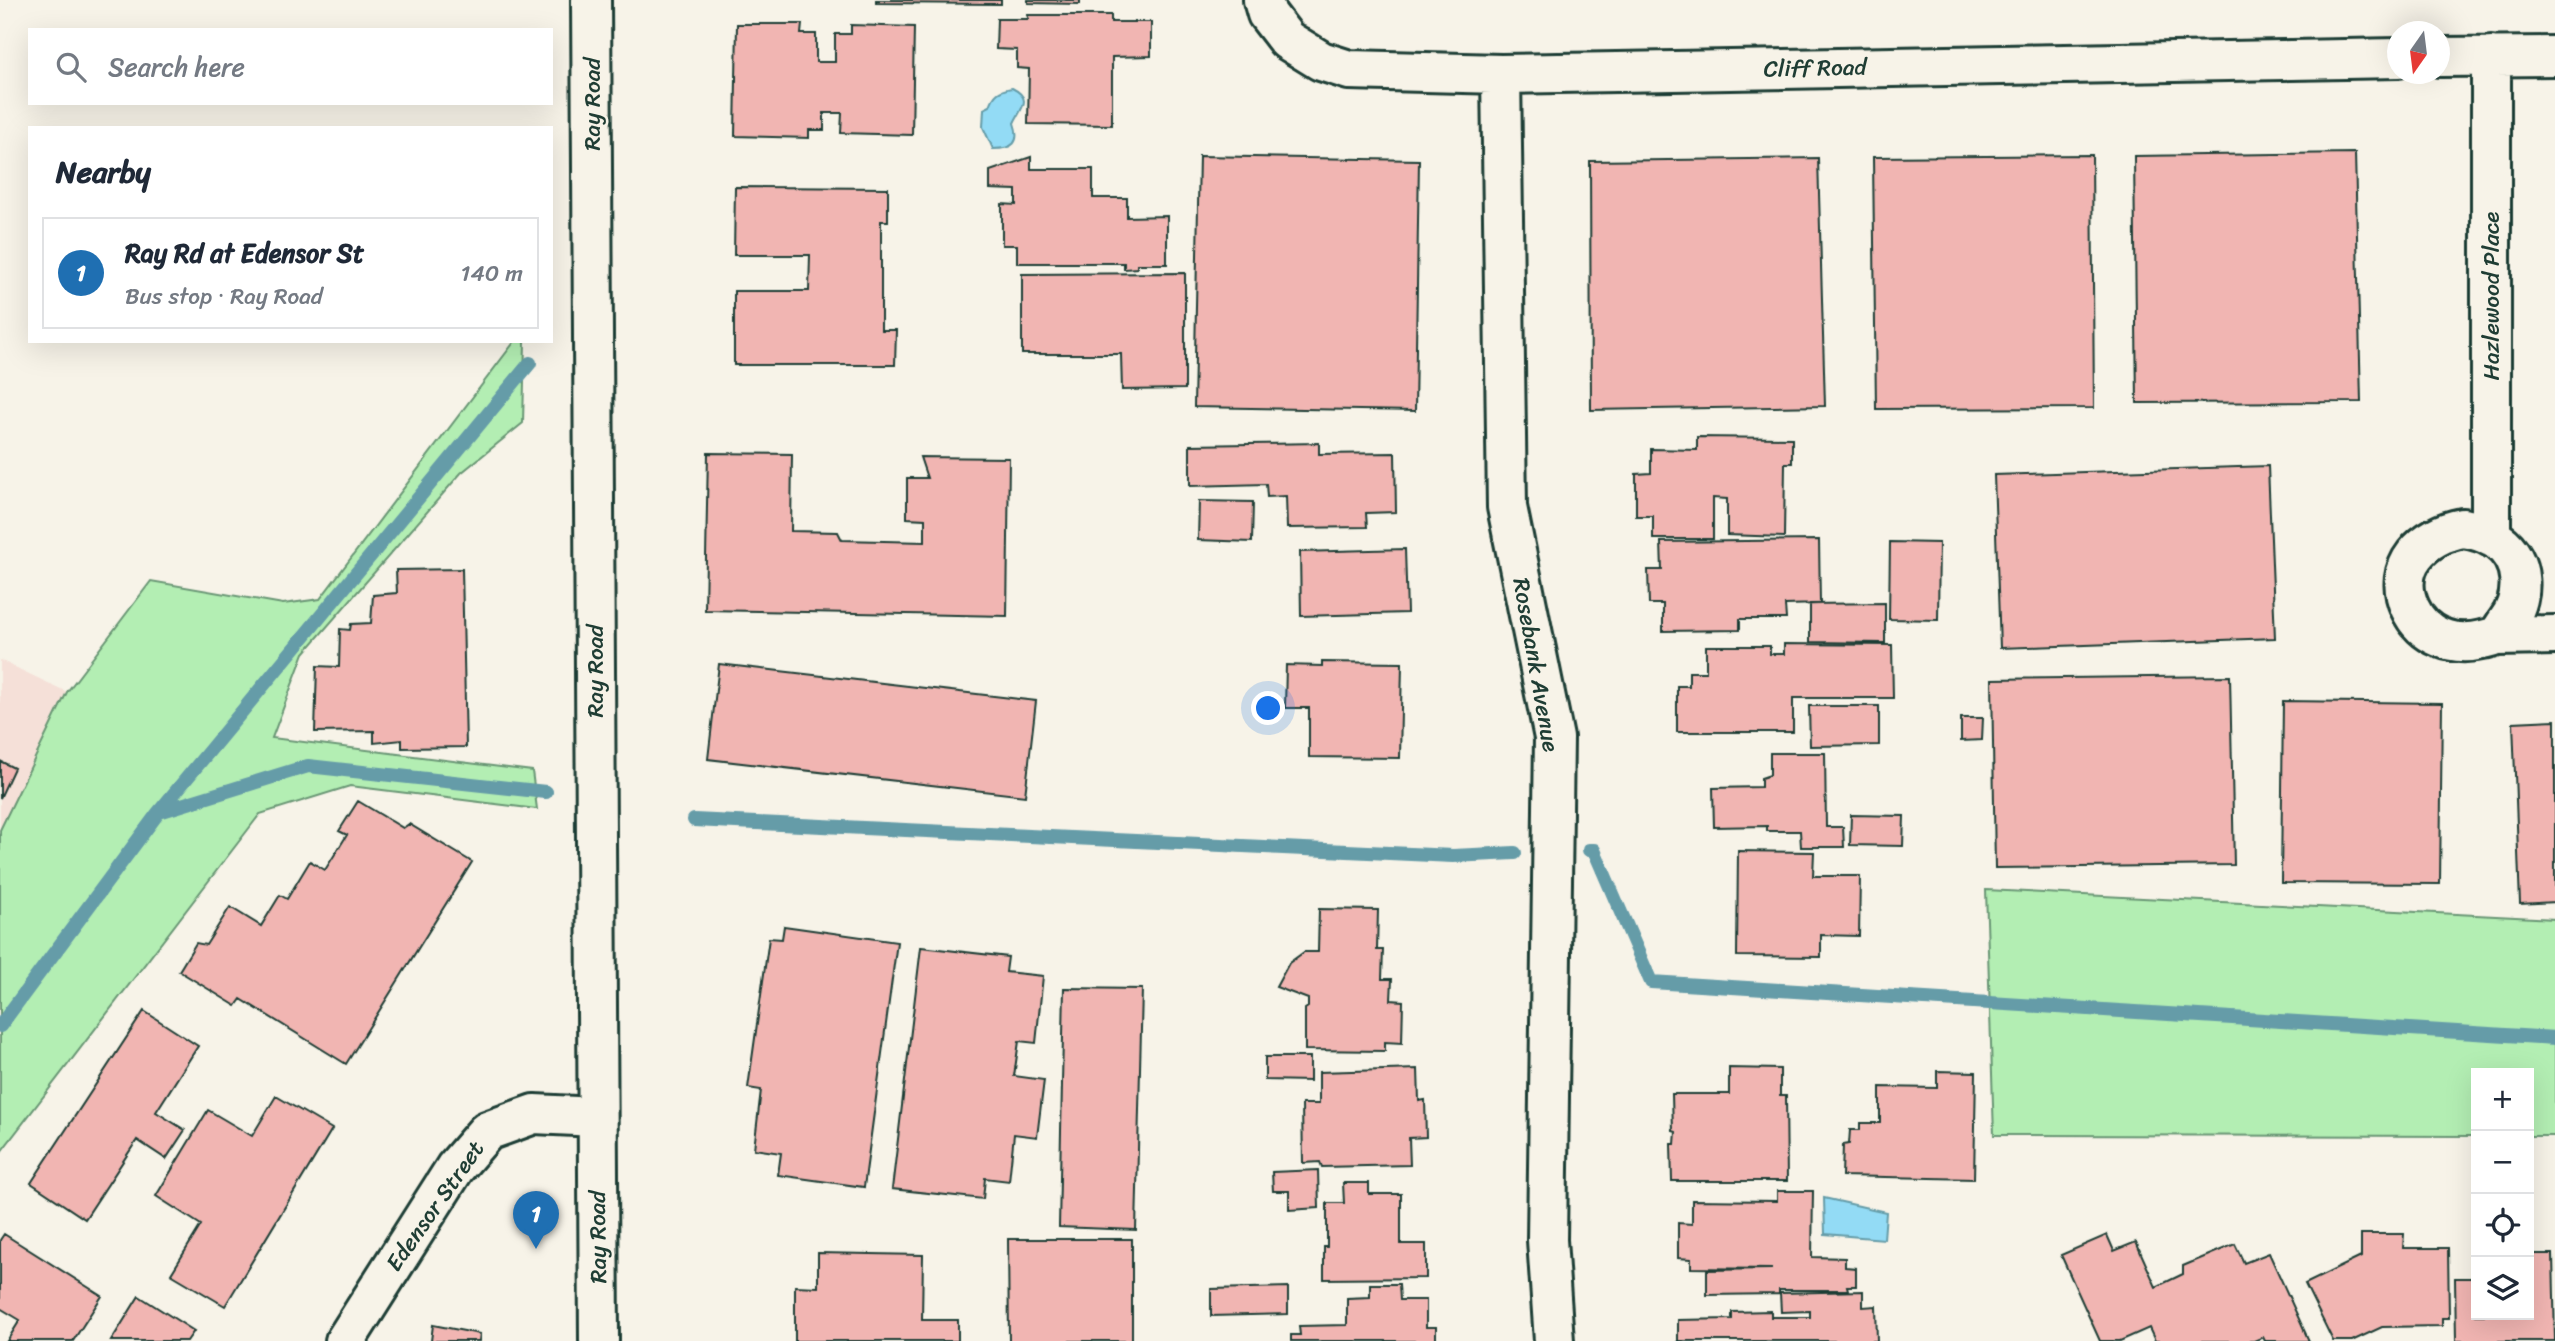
<!DOCTYPE html>
<meta charset="utf-8">
<style>
body{margin:0;font-family:Sriracha,sans-serif;background:#f6f6f7;color:#1f2937}
.controls{position:absolute;right:21px;bottom:21px;display:grid;overflow:hidden;border-radius:0px;box-shadow:0 7px 28px #0002}
.controls button{width:63px;height:63px;display:grid;place-items:center;padding:0;border:0;border-bottom:2px solid #e0e1e3;background:#fff;color:#1f2937;font:35px sans-serif}
.compass{position:absolute;left:2387px;top:21px;width:63px;height:63px;border-radius:50%;background:#fff;box-shadow:0 7px 28px #0002;rotate:194deg}
.you{position:absolute;left:1269px;top:709px;width:24px;height:24px;margin:-18px;border:5px solid #fff;border-radius:50%;background:#1a73e8;box-shadow:0 0 0 10px #1a73e833}
.badge{display:grid;place-items:center;width:46px;height:46px;border-radius:50%;background:#1f6fb2;color:#fff;font-size:23px;font-weight:700}
.pin{position:absolute;translate:-50% -58px;filter:drop-shadow(0 2px 4px #0008)}
.pin::after{content:'';position:absolute;top:37px;width:24px;height:21px;background:inherit;clip-path:polygon(0 0,100% 0,50% 100%)}
.list{margin:0;padding:0;list-style:none}
h2{display:flex;justify-content:space-between;align-items:center;height:91px;margin:0;padding:0 28px;font-size:30px}
h2 small{font-size:23px;font-weight:400;color:#747a83}
.list li{display:grid;grid-template-columns:46px 1fr auto;gap:21px;align-items:center;box-sizing:border-box;height:112px;margin:0 14px 14px;padding:0 14px;border:2px solid #e0e1e3;border-radius:0px}
.list b{display:block;font-size:26px;white-space:nowrap}
.list p{margin:0;font-size:23px;white-space:nowrap;color:#747a83}
.list em{font-size:23px;font-style:normal;color:#747a83}
.icon{flex:none;width:38px;height:38px;fill:none;stroke:currentColor;stroke-width:2;stroke-linecap:round;stroke-linejoin:round}
.map{position:relative;flex:none;width:2555px;height:1341px;overflow:hidden}
.search{position:absolute;background:#fff;box-shadow:0 7px 28px #0002;left:28px;top:28px;width:525px;height:77px;display:flex;align-items:center;gap:18px;box-sizing:border-box;padding:0 24px;border-radius:0px;color:#747a83;font-size:26px}
.panel{position:absolute;background:#fff;box-shadow:0 7px 28px #0002;left:28px;top:126px;width:525px;height:217px;border-radius:0px}
.map>svg:first-child{display:block}
.built{fill:#f5e0d8}
.green{fill:#b3eeb3;stroke:#699674;stroke-width:2}
.water{fill:#93dbf5;stroke:#659ca8;stroke-width:2}
.lines{fill:none;stroke-linecap:round;stroke-linejoin:round}
.stream{stroke:#659ca8;stroke-width:14}
.building{fill:#f1b5b2;stroke:#1f3d34;stroke-width:2}
.minor-casing{stroke:#1f3d34;stroke-width:44}
.tertiary-casing{stroke:#1f3d34;stroke-width:44}
.minor{stroke:#f7f3e8;stroke-width:38}
.tertiary{stroke:#f7f3e8;stroke-width:38}
.labels{text-anchor:middle;dominant-baseline:central;stroke-width:5;stroke-linejoin:round;paint-order:stroke}
.street-label{font-size:23px;fill:#1f3d34;stroke:#f7f3e8}
</style>
<div class="map">
<svg width="2555" height="1341" viewBox="0 0 2555 1341">
<rect width="100%" height="100%" fill="#f7f3e8"/>
<filter id="ink" filterUnits="userSpaceOnUse"><feTurbulence type="fractalNoise" baseFrequency=".0143" numOctaves="2"/><feDisplacementMap in="SourceGraphic" scale="14" xChannelSelector="R" yChannelSelector="G"/><feConvolveMatrix kernelMatrix="1 2 1 2 8 2 1 2 1" color-interpolation-filters="sRGB"/></filter>
<g filter="url(#ink)">
<path class="built" d="M 0,660 L 67,692 L 0,830 Z"/>
<path class="green" d="M 515,341 L 525,341 L 523,423 L 461,473 L 304,653 L 272,738 L 532,771 L 537,809 L 350,786 L 260,814 L 0,1153 L 0,830 L 67,692 L 151,581 L 283,604 L 320,599 Z
M 1986,890 L 2555,919 L 2555,1136 L 2529,1136 L 2529,1073 L 2476,1073 L 2476,1136 L 1994,1135 Z"/>
<path class="water" d="M 1012,88 C 1034,99 1020,109 1014,123 C 1021,143 1013,149 993,149 L 983,127 L 984,109 L 990,106 C 994,94 999,90 1012,88 Z
M 1824,1198 L 1886,1212 L 1884,1239 L 1825,1234 Z"/>
<g class="lines">
<path class="stream" d="M 159,812 L 308,766 L 546,792
M 694,820 L 1453,856 L 1515,853
M 1589,850 L 1594,850 L 1651,982 L 2555,1038
M 0,1026 L 158,813 L 530,363"/>
</g>
<path class="building" d="M 876,0 L 1001,0 L 1001,4 L 876,3 Z
M 1028,0 L 1080,0 L 1080,4 L 1028,3 Z
M 1027,15 L 1111,15 L 1111,22 L 1151,22 L 1151,56 L 1112,57 L 1112,125 L 1028,124 L 1029,69 L 1017,68 L 1017,50 L 996,49 L 997,19 L 1029,19 Z
M 737,24 L 802,24 L 801,34 L 816,34 L 816,62 L 835,62 L 835,34 L 851,34 L 851,25 L 914,27 L 912,135 L 841,133 L 842,113 L 824,113 L 824,130 L 809,130 L 809,138 L 735,136 Z
M 2355,153 L 2361,402 L 2137,403 L 2134,156 Z
M 2092,155 L 2094,408 L 1876,409 L 1873,157 Z
M 1199,156 L 1419,160 L 1415,411 L 1194,407 Z
M 1031,157 L 1031,169 L 1093,169 L 1093,198 L 1127,198 L 1127,217 L 1167,216 L 1167,264 L 1137,264 L 1137,268 L 1124,269 L 1124,263 L 1017,263 L 1017,245 L 1002,245 L 1002,204 L 1016,205 L 1016,190 L 990,189 L 990,171 Z
M 1818,158 L 1825,406 L 1591,410 L 1590,161 Z
M 735,187 L 888,188 L 888,221 L 881,221 L 881,330 L 896,330 L 895,365 L 734,365 L 734,291 L 809,291 L 810,255 L 734,255 Z
M 1185,273 L 1185,389 L 1122,390 L 1121,354 L 1022,354 L 1022,274 Z
M 1697,437 L 1792,438 L 1792,463 L 1785,463 L 1784,537 L 1727,535 L 1727,499 L 1713,498 L 1713,539 L 1653,539 L 1653,516 L 1636,516 L 1636,474 L 1651,473 L 1651,449 L 1697,450 Z
M 1319,443 L 1319,454 L 1395,453 L 1396,512 L 1366,513 L 1367,527 L 1287,528 L 1286,496 L 1267,497 L 1266,484 L 1190,486 L 1190,445 Z
M 708,453 L 792,454 L 791,531 L 838,532 L 842,540 L 925,542 L 925,519 L 907,518 L 907,478 L 927,478 L 920,457 L 1009,458 L 1007,616 L 705,610 Z
M 2268,466 L 2275,638 L 2000,648 L 1994,475 Z
M 1199,501 L 1253,502 L 1252,542 L 1198,540 Z
M 1819,540 L 1820,604 L 1785,605 L 1786,619 L 1740,619 L 1740,630 L 1663,631 L 1663,604 L 1649,604 L 1648,570 L 1662,570 L 1661,542 Z
M 1890,542 L 1939,543 L 1938,620 L 1889,619 Z
M 1405,549 L 1407,613 L 1301,616 L 1300,552 Z
M 462,569 L 466,747 L 402,748 L 402,740 L 374,743 L 374,731 L 315,732 L 317,666 L 339,667 L 340,629 L 350,630 L 351,624 L 371,623 L 373,595 L 397,593 L 396,570 Z
M 1885,603 L 1885,643 L 1810,642 L 1810,604 Z
M 1784,644 L 1892,645 L 1893,698 L 1793,698 L 1793,732 L 1677,732 L 1677,686 L 1689,686 L 1689,672 L 1706,672 L 1706,646 L 1770,646 L 1770,654 L 1784,654 Z
M 1322,662 L 1402,663 L 1400,758 L 1309,757 L 1309,708 L 1285,708 L 1286,665 L 1322,666 Z
M 719,664 L 1036,701 L 1025,796 L 708,759 Z
M 2230,676 L 2234,865 L 1995,868 L 1992,679 Z
M 2283,701 L 2442,703 L 2440,884 L 2281,883 Z
M 1809,706 L 1879,706 L 1879,745 L 1810,746 Z
M 1961,718 L 1983,718 L 1982,740 L 1961,741 Z
M 2555,720 L 2555,902 L 2520,904 L 2513,722 Z
M 1770,753 L 1825,753 L 1826,827 L 1843,827 L 1844,847 L 1801,847 L 1800,831 L 1767,831 L 1767,826 L 1714,827 L 1713,788 L 1761,787 L 1761,778 L 1770,775 Z
M 0,761 L 14,768 L 0,798 Z
M 358,801 L 403,828 L 409,824 L 472,862 L 346,1064 L 241,999 L 236,1006 L 179,971 L 196,943 L 206,945 L 230,907 L 261,926 L 280,895 L 287,899 L 310,861 L 325,870 L 347,835 L 339,831 Z
M 1851,815 L 1904,816 L 1903,846 L 1850,845 Z
M 1738,851 L 1814,852 L 1813,876 L 1860,876 L 1859,936 L 1821,935 L 1821,957 L 1737,956 Z
M 1319,909 L 1378,910 L 1377,950 L 1383,950 L 1382,979 L 1392,979 L 1391,1000 L 1403,1001 L 1402,1043 L 1385,1042 L 1385,1051 L 1305,1050 L 1305,1009 L 1308,1007 L 1308,999 L 1276,987 L 1289,963 L 1304,952 L 1318,952 Z
M 784,926 L 897,942 L 864,1187 L 778,1175 L 781,1153 L 754,1149 L 761,1090 L 748,1088 L 769,938 L 782,939 Z
M 921,947 L 1008,957 L 1006,972 L 1043,976 L 1036,1043 L 1019,1041 L 1014,1076 L 1044,1080 L 1037,1137 L 1014,1134 L 1009,1181 L 985,1178 L 983,1199 L 892,1189 Z
M 1064,988 L 1142,989 L 1136,1230 L 1059,1227 Z
M 144,1011 L 198,1046 L 156,1112 L 185,1130 L 166,1159 L 137,1140 L 85,1219 L 31,1183 Z
M 1265,1057 L 1310,1057 L 1310,1081 L 1265,1080 Z
M 1729,1068 L 1780,1069 L 1780,1096 L 1786,1096 L 1787,1181 L 1672,1181 L 1671,1144 L 1675,1144 L 1676,1132 L 1673,1131 L 1672,1094 L 1729,1094 Z
M 1418,1069 L 1419,1101 L 1425,1100 L 1426,1137 L 1409,1138 L 1410,1165 L 1322,1167 L 1320,1162 L 1303,1163 L 1302,1104 L 1319,1104 L 1319,1072 Z
M 1937,1071 L 1976,1072 L 1974,1179 L 1842,1176 L 1843,1145 L 1849,1144 L 1850,1130 L 1860,1130 L 1860,1123 L 1880,1123 L 1880,1087 L 1937,1088 Z
M 276,1096 L 332,1129 L 225,1306 L 171,1274 L 201,1225 L 156,1196 L 208,1110 L 252,1136 Z
M 1318,1170 L 1319,1208 L 1289,1210 L 1289,1191 L 1273,1191 L 1272,1172 Z
M 1343,1183 L 1369,1183 L 1369,1194 L 1401,1194 L 1401,1244 L 1426,1244 L 1426,1278 L 1324,1279 L 1324,1247 L 1327,1247 L 1327,1203 L 1344,1203 Z
M 1777,1191 L 1813,1191 L 1812,1257 L 1845,1258 L 1845,1267 L 1856,1268 L 1856,1286 L 1847,1286 L 1848,1290 L 1779,1290 L 1779,1294 L 1707,1295 L 1707,1270 L 1772,1269 L 1691,1268 L 1691,1259 L 1678,1258 L 1678,1223 L 1692,1224 L 1692,1200 L 1777,1201 Z
M 4,1234 L 102,1296 L 73,1341 L 7,1341 L 20,1320 L 0,1308 L 0,1240 Z
M 2361,1234 L 2404,1234 L 2403,1248 L 2448,1248 L 2449,1318 L 2442,1318 L 2442,1326 L 2382,1327 L 2352,1341 L 2333,1341 L 2305,1284 L 2361,1257 Z
M 2107,1235 L 2114,1251 L 2136,1242 L 2156,1287 L 2183,1274 L 2183,1266 L 2235,1244 L 2244,1263 L 2269,1253 L 2309,1341 L 2265,1341 L 2263,1337 L 2254,1341 L 2155,1341 L 2149,1328 L 2120,1341 L 2100,1341 L 2061,1255 Z
M 1008,1239 L 1132,1239 L 1132,1341 L 1009,1341 Z
M 818,1253 L 923,1255 L 922,1320 L 958,1320 L 958,1341 L 795,1341 L 795,1286 L 818,1287 Z
M 2529,1254 L 2553,1254 L 2555,1341 L 2456,1341 L 2455,1278 L 2476,1278 L 2476,1315 L 2529,1315 Z
M 1370,1284 L 1399,1284 L 1400,1300 L 1426,1300 L 1426,1327 L 1436,1327 L 1436,1341 L 1291,1341 L 1291,1335 L 1300,1335 L 1299,1326 L 1347,1325 L 1347,1298 L 1370,1297 Z
M 1288,1287 L 1288,1314 L 1211,1316 L 1211,1289 Z
M 1863,1291 L 1863,1307 L 1876,1306 L 1877,1341 L 1678,1341 L 1678,1320 L 1732,1319 L 1732,1312 L 1771,1311 L 1771,1317 L 1810,1317 L 1810,1311 L 1781,1312 L 1780,1293 Z
M 139,1296 L 194,1331 L 187,1341 L 111,1341 Z
M 433,1325 L 480,1334 L 479,1341 L 431,1341 Z"/>
<g class="lines">
<defs>
<path id="minor" d="M 1263,0 L 1267,14 L 1287,40 L 1321,61 L 1349,70 L 1501,74 L 2398,58
M 2440,57 L 2555,56
M 1501,74 L 1507,507 L 1554,738 L 1547,1240 L 1554,1341
M 2463,528 C 2476,530 2488,533 2498,541 C 2525,560 2525,598 2507,622 C 2504,626 2501,632 2497,635 C 2494,638 2486,639 2482,640 C 2453,647 2423,637 2410,608 C 2391,566 2424,535 2463,528 Z
M 2491,537 L 2491,56
M 2496,636 L 2555,635
M 345,1341 L 455,1168 L 487,1131 L 534,1114 L 597,1117"/>
<path id="tertiary" d="M 591,0 L 599,1341"/>
</defs>
<use href="#minor" class="minor-casing"/>
<use href="#tertiary" class="tertiary-casing"/>
<use href="#minor" class="minor"/>
<use href="#tertiary" class="tertiary"/>
</g>
</g>
<g class="labels">
<g class="street-label">
<text transform="translate(1815 68) rotate(-1)">Cliff Road</text>
<text transform="translate(592 104) rotate(-90)">Ray Road</text>
<text transform="translate(2491 296) rotate(-90)">Hazlewood Place</text>
<text transform="translate(1536 665) rotate(80)">Rosebank Avenue</text>
<text transform="translate(595 671) rotate(-90)">Ray Road</text>
<text transform="translate(435 1206) rotate(-55)">Edensor Street</text>
<text transform="translate(598 1237) rotate(-91)">Ray Road</text>
</g>
</g>
</svg>
<div class="controls">
<button>+</button>
<button>−</button>
<button><svg class="icon" aria-label="locate" viewBox="0 0 24 24"><circle cx="12" cy="12" r="6"/><path d="M12 2v4M12 18v4M2 12h4M18 12h4"/></svg></button>
<button><svg class="icon" aria-label="layers" viewBox="0 0 24 24"><path d="M12 4l9 5-9 5-9-5zM3 14l9 5 9-5"/></svg></button>
</div>
<svg class="compass" viewBox="-18 -18 36 36"><path d="M0-13l5 13h-10z" fill="#e53935"/><path d="M0 13l5-13h-10z" fill="#747a83"/></svg>
<div class="you"></div>
<div class="pin badge" style="left:536px;top:1249px">1</div>
<div class="search"><svg class="icon" aria-label="search" viewBox="0 0 24 24"><circle cx="10" cy="10" r="6"/><path d="M15 15l6 6"/></svg>Search here</div>
<section class="panel">
<h2>Nearby<small></small></h2>
<ul class="list">
<li><span class="badge">1</span><div><b>Ray Rd at Edensor St</b><p>Bus stop · Ray Road</p></div><em>140 m</em></li>
</ul>
</section>
</div>
